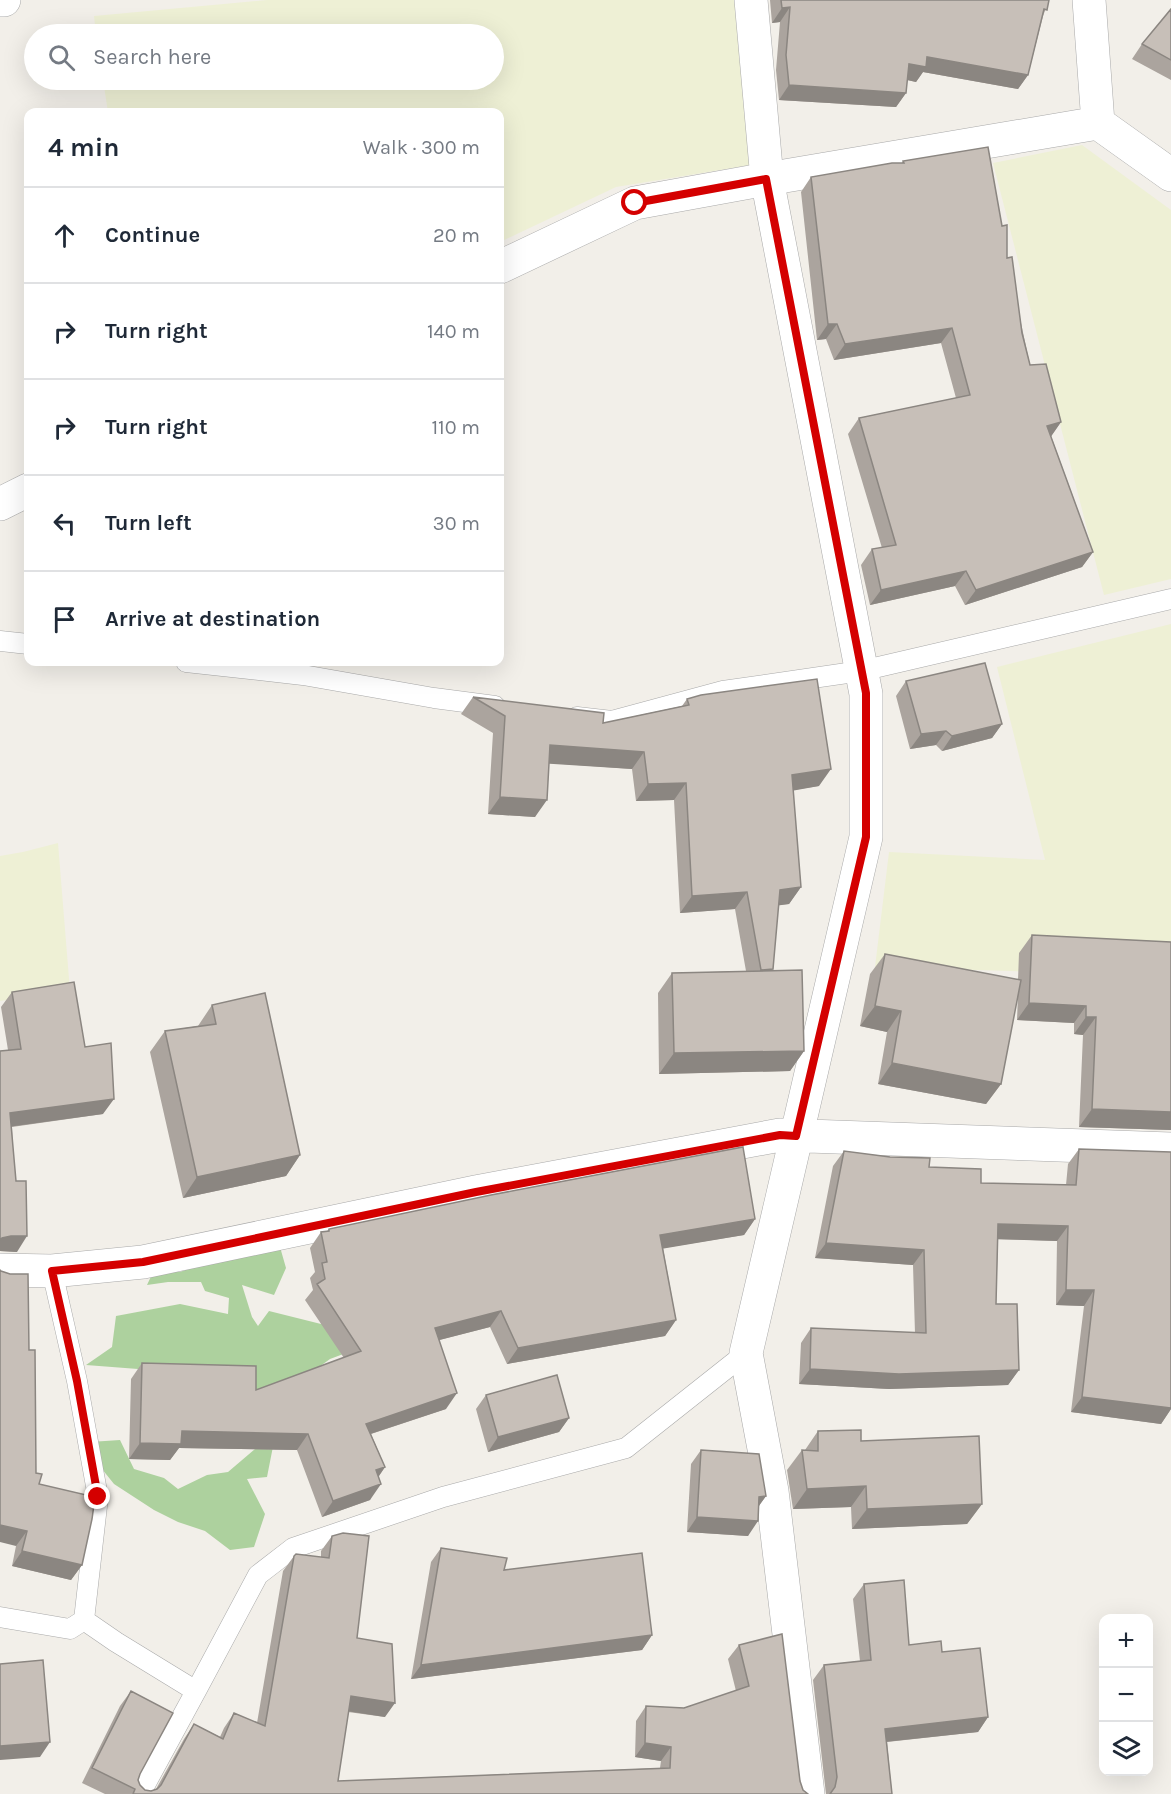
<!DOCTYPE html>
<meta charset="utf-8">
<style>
body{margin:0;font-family:Karla,sans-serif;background:#f2f2f3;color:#1f2937}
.controls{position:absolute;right:18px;bottom:18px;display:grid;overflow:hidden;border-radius:12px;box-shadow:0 6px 24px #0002}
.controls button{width:54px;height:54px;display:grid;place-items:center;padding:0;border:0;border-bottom:2px solid #e0e1e3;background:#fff;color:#1f2937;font:30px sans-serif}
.stop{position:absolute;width:18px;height:18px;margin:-14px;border:4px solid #d40000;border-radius:50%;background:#fff}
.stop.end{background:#d40000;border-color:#fff;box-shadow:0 2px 6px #0008}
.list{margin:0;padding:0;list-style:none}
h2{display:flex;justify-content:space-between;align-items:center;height:78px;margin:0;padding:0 24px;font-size:26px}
h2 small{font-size:20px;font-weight:400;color:#747a83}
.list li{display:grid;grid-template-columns:39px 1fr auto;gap:18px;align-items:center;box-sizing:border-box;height:96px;padding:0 24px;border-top:2px solid #e0e1e3}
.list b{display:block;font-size:22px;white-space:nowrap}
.list em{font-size:20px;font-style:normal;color:#747a83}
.icon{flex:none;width:33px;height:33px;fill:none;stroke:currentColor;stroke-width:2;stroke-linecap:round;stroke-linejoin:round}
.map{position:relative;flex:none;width:1171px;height:1794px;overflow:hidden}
.search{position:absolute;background:#fff;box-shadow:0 6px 24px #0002;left:24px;top:24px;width:480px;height:66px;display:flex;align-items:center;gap:15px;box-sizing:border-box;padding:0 21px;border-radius:33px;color:#747a83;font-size:22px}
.panel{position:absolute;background:#fff;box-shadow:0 6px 24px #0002;left:24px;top:108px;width:480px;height:558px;border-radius:12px}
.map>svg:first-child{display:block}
.farmland{fill:#eef0d5}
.forest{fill:#add19e}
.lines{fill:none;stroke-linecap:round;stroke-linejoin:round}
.service-casing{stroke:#a9a9a9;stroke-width:21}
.minor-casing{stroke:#a9a9a9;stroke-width:34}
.service{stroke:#fff;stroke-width:20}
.minor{stroke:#fff;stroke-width:33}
.wall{fill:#aba49e}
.shaded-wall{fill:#8b8681}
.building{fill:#c7bfb8;stroke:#8b8681;stroke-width:1.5}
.route{stroke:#d40000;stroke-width:8}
</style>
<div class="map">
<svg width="1171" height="1794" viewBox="0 0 1171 1794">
<rect width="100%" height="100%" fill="#f2efe9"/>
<path class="farmland" d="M 267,0 L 735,0 L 751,165 L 616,187 L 500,242 L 500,112 L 108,112 L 103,80 L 494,80 L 494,34 L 96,34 L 94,16 Z
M 1082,145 L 1171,210 L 1171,579 L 1104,595 L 993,163 Z
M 1171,624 L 1171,976 L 875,967 L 889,852 L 1045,860 L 997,667 Z
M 58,843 L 70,991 L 0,1001 L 0,856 L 23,852 Z"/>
<path class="forest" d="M 280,1247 L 286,1268 L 274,1295 L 242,1285 L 252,1317 L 258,1326 L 269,1311 L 321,1324 L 368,1313 L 370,1344 L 330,1359 L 319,1367 L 278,1421 L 267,1477 L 247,1479 L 265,1514 L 254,1547 L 230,1550 L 205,1531 L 178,1522 L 154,1510 L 114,1484 L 90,1454 L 90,1442 L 120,1440 L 134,1469 L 164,1478 L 178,1489 L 207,1475 L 228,1472 L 255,1449 L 164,1371 L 86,1365 L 112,1347 L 116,1316 L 180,1304 L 228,1314 L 229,1298 L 205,1291 L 201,1282 L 168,1282 L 147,1285 L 154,1270 L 180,1272 L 201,1264 Z"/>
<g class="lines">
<defs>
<path id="service" d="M 0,641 L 28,644
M 186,662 L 303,675 L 434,698 L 495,706
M 577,717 L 612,721 L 723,691 L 861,671 L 1171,599
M 52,1271 L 77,1381 L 98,1497 L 84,1620 L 116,1642 L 196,1691 L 258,1575 L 293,1548 L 443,1497 L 626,1448 L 746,1353
M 0,1617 L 70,1629 L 84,1620
M 140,1794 L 196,1691"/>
<path id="minor" d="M 0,0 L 4,0
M 751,0 L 767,179 L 866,694 L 866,837 L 746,1353 L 772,1491 L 808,1794
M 1089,0 L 1098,123
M 500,267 L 635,203 L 767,179 L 1098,123 L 1171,175
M 0,504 L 28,490
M 0,1270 L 52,1271 L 143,1262 L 476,1192 L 780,1135 L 1171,1149"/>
</defs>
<use href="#service" class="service-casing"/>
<use href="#minor" class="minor-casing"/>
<use href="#service" class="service"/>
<use href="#minor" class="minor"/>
</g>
<path class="wall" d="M 770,0 L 1049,0 L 1043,16 L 1028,75 L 1018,89 L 923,72 L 916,82 L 907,80 L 906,93 L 896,107 L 779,100 L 776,70 L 780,22 L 772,23 Z
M 1171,9 L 1171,80 L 1132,59 L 1142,44 Z
M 903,161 L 1007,258 L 1030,365 L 1061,422 L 1051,436 L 1093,552 L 1082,567 L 965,605 L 955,586 L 870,605 L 861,565 L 872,549 L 882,548 L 848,434 L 859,418 L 956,398 L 941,343 L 834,360 L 826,339 L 817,340 L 801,192 L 811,177 L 902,163 Z
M 906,681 L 1002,724 L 992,738 L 942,751 L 936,745 L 910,749 L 896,696 Z
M 473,697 L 603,723 L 682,706 L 687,699 L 819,786 L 793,790 L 801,887 L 789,904 L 778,905 L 773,969 L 771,971 L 804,1051 L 790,1071 L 659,1074 L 658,993 L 672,973 L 746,971 L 735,909 L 680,913 L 674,800 L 636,801 L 632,769 L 549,763 L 535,817 L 488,814 L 493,733 L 461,714 Z
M 1032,935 L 1171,942 L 1171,1130 L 1079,1127 L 1083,1035 L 1074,1034 L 1074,1023 L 1017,1020 L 1018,995 L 1001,1084 L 986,1104 L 878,1084 L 887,1032 L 860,1026 L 870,974 L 885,954 L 1018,980 L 1019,953 Z
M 12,992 L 85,1047 L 103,1114 L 12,1127 L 17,1252 L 0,1251 L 0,1051 L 8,1050 L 1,1007 Z
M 212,1005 L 300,1155 L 286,1176 L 183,1198 L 150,1052 L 165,1031 L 198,1026 Z
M 1079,1149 L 1171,1152 L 1171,1409 L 1161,1424 L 1071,1412 L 1084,1306 L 1056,1305 L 1057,1241 L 998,1239 L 996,1304 L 1019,1370 L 1008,1385 L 889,1389 L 799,1384 L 801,1343 L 811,1328 L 915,1333 L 913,1265 L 815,1258 L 833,1166 L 844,1151 L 929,1167 L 981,1183 L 1066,1185 L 1068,1164 Z
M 755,1219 L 744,1235 L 663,1248 L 676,1320 L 665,1336 L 507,1364 L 490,1327 L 439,1340 L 446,1409 L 371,1434 L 385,1467 L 379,1476 L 370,1500 L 322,1517 L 297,1450 L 179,1448 L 170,1460 L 129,1459 L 131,1379 L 142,1363 L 256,1390 L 344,1358 L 305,1300 L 313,1290 L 310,1278 L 315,1272 L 310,1248 L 321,1232 L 327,1231 L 329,1229 Z
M 29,1350 L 36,1473 L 39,1484 L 82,1565 L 71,1580 L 12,1566 L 16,1546 Z
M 486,1395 L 569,1418 L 559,1432 L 488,1452 L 476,1409 Z
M 818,1431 L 861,1441 L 982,1504 L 967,1524 L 852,1529 L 851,1507 L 793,1509 L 787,1470 L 802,1450 L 805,1450 Z
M 701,1450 L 766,1496 L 759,1506 L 748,1536 L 687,1532 L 691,1464 Z
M 332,1536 L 357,1638 L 385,1717 L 348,1712 L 338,1781 L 660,1768 L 661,1761 L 635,1757 L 636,1721 L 646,1706 L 684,1708 L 736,1691 L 728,1659 L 739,1645 L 803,1790 L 808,1794 L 105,1794 L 82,1783 L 120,1706 L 131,1691 L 140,1774 L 138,1780 L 140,1785 L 145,1790 L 151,1791 L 156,1789 L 184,1739 L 194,1724 L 220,1737 L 224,1728 L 234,1713 L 257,1723 L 283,1571 L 294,1556 L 321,1557 L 321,1551 Z
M 441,1548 L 504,1570 L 652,1635 L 642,1650 L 411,1679 L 431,1562 Z
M 864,1584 L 909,1645 L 942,1652 L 988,1717 L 978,1732 L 887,1742 L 892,1794 L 826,1794 L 813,1680 L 824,1665 L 860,1661 L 853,1599 Z"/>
<path class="shaded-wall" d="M 790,7 L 780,22 L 772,23 L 782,8 Z
M 927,57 L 1028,75 L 1018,89 L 923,72 L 916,82 L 899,78 L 909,64 Z
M 789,85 L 906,93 L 896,107 L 779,100 Z
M 828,324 L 837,324 L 826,339 L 817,340 Z
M 952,328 L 941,343 L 834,360 L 845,344 Z
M 1061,422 L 1050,438 L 1047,426 Z
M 1093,552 L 1082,567 L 965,605 L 976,590 Z
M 966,571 L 955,586 L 870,605 L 881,590 Z
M 1002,724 L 992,738 L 942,751 L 952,736 Z
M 946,731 L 936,745 L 910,749 L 921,734 Z
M 550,745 L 644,752 L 632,769 L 538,763 Z
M 831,769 L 819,786 L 780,793 L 792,775 Z
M 686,783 L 674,800 L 636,801 L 648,784 Z
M 500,797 L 547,800 L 535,817 L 488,814 Z
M 801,887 L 789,904 L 767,907 L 780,890 Z
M 747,892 L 735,909 L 680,913 L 692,896 Z
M 1029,1003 L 1086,1006 L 1074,1023 L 1017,1020 Z
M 875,1006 L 901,1011 L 887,1032 L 860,1026 Z
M 1086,1017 L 1096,1017 L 1083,1035 L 1074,1034 Z
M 804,1051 L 790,1071 L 659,1074 L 674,1053 Z
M 892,1063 L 1001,1084 L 986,1104 L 878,1084 Z
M 114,1099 L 103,1114 L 0,1128 L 10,1113 Z
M 1092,1109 L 1171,1112 L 1171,1130 L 1079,1127 Z
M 300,1155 L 286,1176 L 183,1198 L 197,1177 Z
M 755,1219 L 744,1235 L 649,1251 L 660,1235 Z
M 998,1224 L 1068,1226 L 1057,1241 L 988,1239 Z
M 11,1236 L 27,1236 L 17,1252 L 0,1251 L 0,1240 L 2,1238 Z
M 826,1243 L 924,1250 L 913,1265 L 815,1258 Z
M 1066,1290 L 1094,1290 L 1084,1306 L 1056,1305 Z
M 501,1311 L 490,1327 L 424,1344 L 435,1328 Z
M 676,1320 L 665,1336 L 507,1364 L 518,1348 Z
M 810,1369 L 1019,1370 L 1008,1385 L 889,1389 L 799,1384 Z
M 457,1393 L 446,1409 L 355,1439 L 366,1424 Z
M 1082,1397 L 1171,1408 L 1171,1409 L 1161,1424 L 1071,1412 Z
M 569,1418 L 559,1432 L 488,1452 L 498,1437 Z
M 182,1431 L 308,1434 L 297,1450 L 179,1448 L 170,1460 L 129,1459 L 140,1443 Z
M 385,1467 L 374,1483 L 376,1470 Z
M 381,1484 L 370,1500 L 322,1517 L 333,1501 Z
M 866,1486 L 851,1507 L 793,1509 L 807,1489 Z
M 766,1496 L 755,1511 L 759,1497 Z
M 982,1504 L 967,1524 L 852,1529 L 867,1509 Z
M 697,1517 L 758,1521 L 748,1536 L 687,1532 Z
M 0,1525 L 27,1531 L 16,1546 L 0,1542 Z
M 22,1551 L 82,1565 L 71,1580 L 12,1566 Z
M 652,1635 L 642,1650 L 411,1679 L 421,1665 Z
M 351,1696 L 395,1703 L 385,1717 L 340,1710 Z
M 988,1717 L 978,1732 L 875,1743 L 885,1729 Z
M 50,1742 L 40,1757 L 0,1760 L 0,1746 Z
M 645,1743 L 671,1747 L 661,1761 L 635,1757 Z"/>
<path class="building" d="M 781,0 L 1049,0 L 1047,10 L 1044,9 L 1028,75 L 927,57 L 926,67 L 909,64 L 906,93 L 789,85 L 786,55 L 790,7 L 782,8 Z
M 1171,9 L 1171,60 L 1142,44 Z
M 988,147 L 1002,226 L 1007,225 L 1007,258 L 1012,257 L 1022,333 L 1030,365 L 1046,364 L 1061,422 L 1047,426 L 1093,552 L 976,590 L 966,571 L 881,590 L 872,549 L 896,545 L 859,418 L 970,395 L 952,328 L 845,344 L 837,324 L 828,324 L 811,177 L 892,163 L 904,163 L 903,161 Z
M 985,663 L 1002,724 L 952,736 L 946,731 L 921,734 L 906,681 Z
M 817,679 L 831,769 L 792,775 L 801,887 L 780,890 L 773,969 L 761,970 L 747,892 L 692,896 L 686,783 L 648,784 L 644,752 L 550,745 L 547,800 L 500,797 L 505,716 L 473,697 L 604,713 L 603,723 L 689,705 L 687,699 L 701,695 Z
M 1032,935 L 1171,942 L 1171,1112 L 1092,1109 L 1096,1017 L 1086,1017 L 1086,1006 L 1029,1003 Z
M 885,954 L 1021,980 L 1001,1084 L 892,1063 L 901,1011 L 875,1006 Z
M 802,970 L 804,1051 L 674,1053 L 672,973 Z
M 74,982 L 85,1047 L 111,1043 L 114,1099 L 10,1113 L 16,1181 L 26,1181 L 27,1236 L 11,1236 L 2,1238 L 0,1240 L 0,1051 L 21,1049 L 12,992 Z
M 265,993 L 300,1155 L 197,1177 L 165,1031 L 216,1024 L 212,1005 Z
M 743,1147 L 755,1219 L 660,1235 L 676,1320 L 518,1348 L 501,1311 L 435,1328 L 457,1393 L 366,1424 L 385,1467 L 376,1470 L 381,1484 L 333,1501 L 308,1434 L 182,1431 L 181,1444 L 140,1443 L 142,1363 L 256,1366 L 256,1390 L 361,1351 L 317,1284 L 325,1279 L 322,1263 L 327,1262 L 321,1232 L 329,1231 L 329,1229 L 491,1195 Z
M 1079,1149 L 1171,1152 L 1171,1408 L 1082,1397 L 1094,1290 L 1066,1290 L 1068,1226 L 998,1224 L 996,1304 L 1017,1304 L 1019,1370 L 899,1374 L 810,1369 L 811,1328 L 926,1333 L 924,1250 L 826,1243 L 844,1151 L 890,1157 L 930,1158 L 929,1167 L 981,1169 L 981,1183 L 1076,1185 Z
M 0,1270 L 1,1271 L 10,1274 L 28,1274 L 29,1350 L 35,1350 L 36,1473 L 42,1474 L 39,1484 L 95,1497 L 92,1519 L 82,1565 L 22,1551 L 27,1531 L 0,1525 Z
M 557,1375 L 569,1418 L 498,1437 L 486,1395 Z
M 861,1430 L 861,1441 L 979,1436 L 982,1504 L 867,1509 L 866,1486 L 807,1489 L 802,1450 L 818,1451 L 818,1431 Z
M 701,1450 L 759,1454 L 766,1496 L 759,1497 L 758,1521 L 697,1517 Z
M 343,1533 L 369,1536 L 357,1638 L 392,1644 L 395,1703 L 351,1696 L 338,1781 L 670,1768 L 671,1747 L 645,1743 L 646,1706 L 684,1708 L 749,1686 L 739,1645 L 782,1634 L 800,1781 L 803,1790 L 808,1794 L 133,1794 L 135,1789 L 92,1768 L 131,1691 L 173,1713 L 140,1774 L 138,1780 L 140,1785 L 145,1790 L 151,1791 L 157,1789 L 161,1785 L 194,1724 L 223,1739 L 234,1713 L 265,1726 L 294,1556 L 296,1554 L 329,1558 L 332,1536 Z
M 441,1548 L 507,1558 L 504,1570 L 642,1553 L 652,1635 L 421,1665 Z
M 904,1580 L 909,1645 L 941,1641 L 942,1652 L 980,1648 L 988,1717 L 885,1729 L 892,1794 L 830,1794 L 835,1787 L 837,1777 L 824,1665 L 871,1660 L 864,1584 Z
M 43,1660 L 50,1742 L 0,1746 L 0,1664 Z"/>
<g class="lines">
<path class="route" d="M 98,1497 L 77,1381 L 52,1271 L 143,1262 L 476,1192 L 780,1135 L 796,1136 L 866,837 L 866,693 L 766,179 L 635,203"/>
</g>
</svg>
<div class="controls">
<button>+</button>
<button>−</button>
<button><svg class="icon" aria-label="layers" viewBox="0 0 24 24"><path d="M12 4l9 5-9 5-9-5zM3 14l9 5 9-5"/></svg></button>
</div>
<div class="stop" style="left:635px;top:203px"></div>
<div class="stop end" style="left:98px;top:1497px"></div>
<div class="search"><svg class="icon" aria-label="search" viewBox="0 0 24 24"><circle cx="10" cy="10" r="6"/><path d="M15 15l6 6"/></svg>Search here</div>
<section class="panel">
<h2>4 min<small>Walk · 300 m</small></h2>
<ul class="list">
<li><svg class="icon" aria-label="ahead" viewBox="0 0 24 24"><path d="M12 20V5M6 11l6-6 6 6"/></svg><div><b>Continue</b></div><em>20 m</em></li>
<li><svg class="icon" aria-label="right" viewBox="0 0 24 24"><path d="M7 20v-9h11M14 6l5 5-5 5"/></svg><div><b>Turn right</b></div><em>140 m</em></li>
<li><svg class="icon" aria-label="right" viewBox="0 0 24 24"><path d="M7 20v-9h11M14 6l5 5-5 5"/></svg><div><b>Turn right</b></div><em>110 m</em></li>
<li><svg class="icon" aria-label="left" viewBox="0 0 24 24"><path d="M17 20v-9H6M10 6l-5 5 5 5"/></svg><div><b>Turn left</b></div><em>30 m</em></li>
<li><svg class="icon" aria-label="arrive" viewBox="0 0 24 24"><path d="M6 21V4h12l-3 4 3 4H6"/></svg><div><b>Arrive at destination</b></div></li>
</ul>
</section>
</div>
